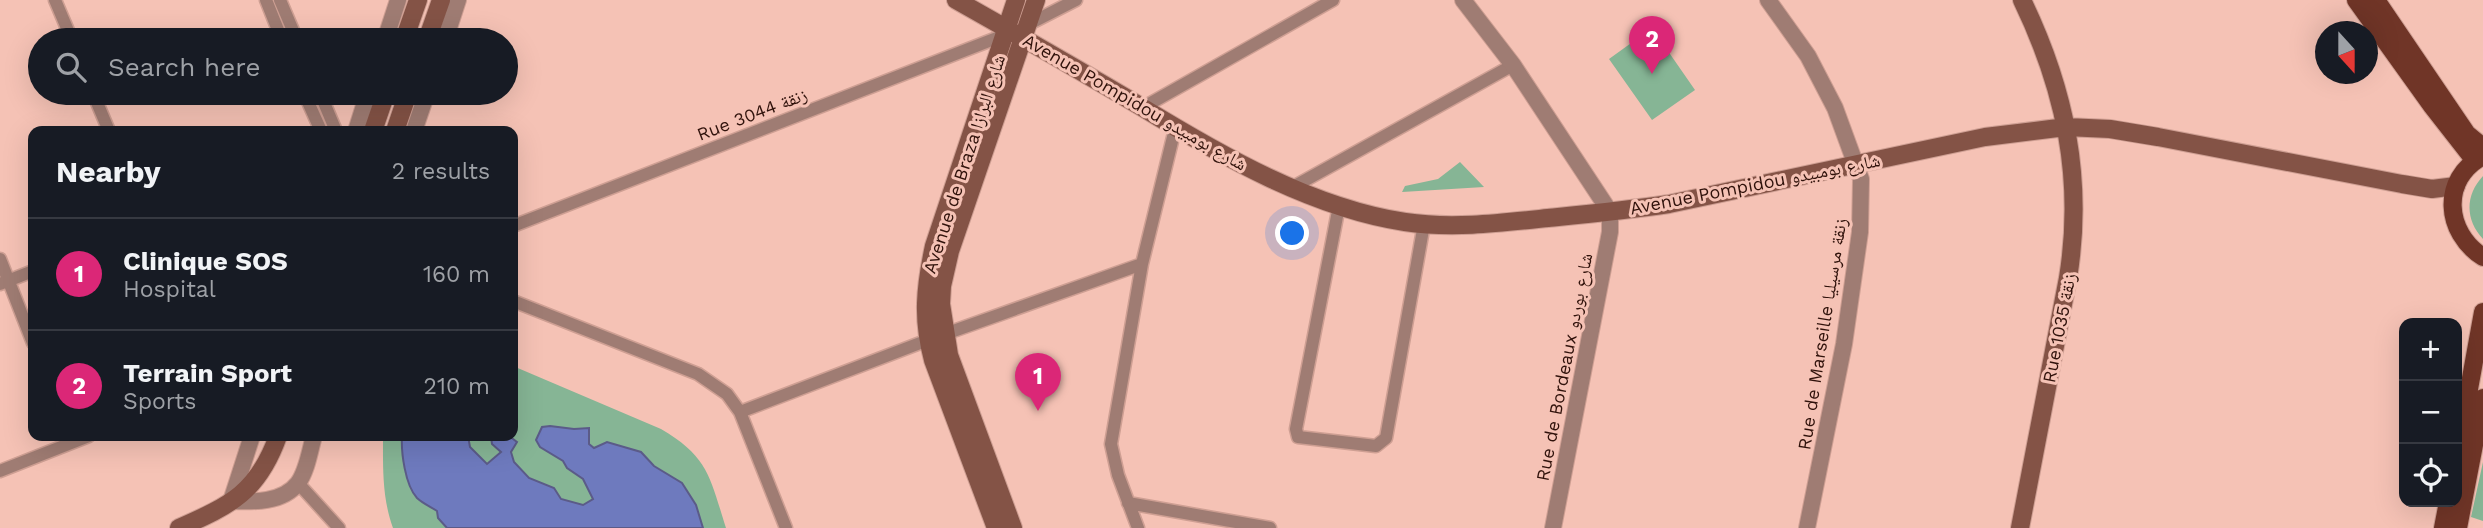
<!DOCTYPE html>
<meta charset="utf-8">
<style>
body{margin:0;font-family:"Work Sans","Noto Naskh Arabic",sans-serif;background:#242831;color:#f1f3f6}
.controls{position:absolute;right:21px;bottom:21px;display:grid;overflow:hidden;border-radius:14px;box-shadow:0 7px 28px #0002}
.controls button{width:63px;height:63px;display:grid;place-items:center;padding:0;border:0;border-bottom:2px solid #363941;background:#171b24;color:#f1f3f6;font:35px sans-serif}
.compass{position:absolute;left:2315px;top:21px;width:63px;height:63px;border-radius:50%;background:#171b24;box-shadow:0 7px 28px #0002;rotate:159deg}
.you{position:absolute;left:1293px;top:234px;width:24px;height:24px;margin:-18px;border:5px solid #fff;border-radius:50%;background:#1a73e8;box-shadow:0 0 0 10px #1a73e833}
.badge{display:grid;place-items:center;width:46px;height:46px;border-radius:50%;background:#db2777;color:#fff;font-size:23px;font-weight:700}
.pin{position:absolute;translate:-50% -58px;filter:drop-shadow(0 2px 4px #0008)}
.pin::after{content:'';position:absolute;top:37px;width:24px;height:21px;background:inherit;clip-path:polygon(0 0,100% 0,50% 100%)}
.list{margin:0;padding:0;list-style:none}
h2{display:flex;justify-content:space-between;align-items:center;height:91px;margin:0;padding:0 28px;font-size:30px}
h2 small{font-size:23px;font-weight:400;color:#9ea1a6}
.list li{display:grid;grid-template-columns:46px 1fr auto;gap:21px;align-items:center;box-sizing:border-box;height:112px;padding:0 28px;border-top:2px solid #363941}
.list b{display:block;font-size:26px;white-space:nowrap}
.list p{margin:0;font-size:23px;white-space:nowrap;color:#9ea1a6}
.list em{font-size:23px;font-style:normal;color:#9ea1a6}
.icon{flex:none;width:38px;height:38px;fill:none;stroke:currentColor;stroke-width:2;stroke-linecap:round;stroke-linejoin:round}
.map{position:relative;flex:none;width:2483px;height:528px;overflow:hidden}
.search{position:absolute;background:#171b24;box-shadow:0 7px 28px #0002;left:28px;top:28px;width:490px;height:77px;display:flex;align-items:center;gap:18px;box-sizing:border-box;padding:0 24px;border-radius:38px;color:#9ea1a6;font-size:26px}
.panel{position:absolute;background:#171b24;box-shadow:0 7px 28px #0002;left:28px;top:126px;width:490px;height:315px;border-radius:14px}
.map>svg:first-child{display:block}
.green{fill:#86b595}
.water{fill:#6e7abe;stroke:#5b5b88;stroke-width:2}
.lines{fill:none;stroke-linecap:round;stroke-linejoin:round}
.minor-casing{stroke:#ce9f93;stroke-width:15}
.tertiary-casing{stroke:#ce9f93;stroke-width:18}
.secondary-casing{stroke:#ce9f93;stroke-width:20}
.primary-casing{stroke:#ce9f93;stroke-width:20}
.minor{stroke:#9f7c73;stroke-width:12}
.tertiary{stroke:#9f7c73;stroke-width:16}
.secondary{stroke:#845346;stroke-width:18}
.primary{stroke:#703527;stroke-width:18}
.labels{text-anchor:middle;dominant-baseline:central;stroke-width:6;stroke-linejoin:round;paint-order:stroke}
.street-label{font-size:18px;fill:#30120b;stroke:#f5c2b5}
</style>
<div class="map">
<svg width="2483" height="528" viewBox="0 0 2483 528">
<rect width="100%" height="100%" fill="#f5c2b5"/>
<path class="green" d="M 1652,28 L 1695,90 L 1652,120 L 1609,59 Z
M 1460,162 L 1484,187 L 1402,192 L 1405,186 L 1438,179 Z
M 2483,176 L 2483,239 C 2465,220 2465,195 2483,176 Z
M 513,366 L 661,429 C 709,457 710,478 726,528 L 393,528 C 382,498 383,467 383,436 L 513,436 Z
M 2483,462 L 2483,521 L 2471,517 Z"/>
<path class="water" d="M 550,426 L 574,429 L 589,428 L 589,444 L 594,448 L 607,442 L 641,452 L 654,466 L 682,483 L 696,505 L 703,528 L 447,528 L 438,518 L 437,511 C 431,507 422,503 417,498 C 405,485 401,452 402,436 L 468,436 L 470,447 L 487,464 L 501,452 L 492,444 L 491,437 L 509,436 L 517,442 L 511,452 L 514,462 L 529,478 L 554,488 L 561,499 L 583,505 L 593,499 L 583,479 L 567,468 L 563,461 L 540,447 L 536,440 L 542,427 Z"/>
<g class="lines">
<defs>
<path id="minor" d="M 55,0 L 72,40
M 266,0 L 282,40
M 280,0 L 297,40
M 1027,25 L 1076,0
M 93,93 L 109,131
M 304,93 L 321,131
M 320,93 L 336,131
M 1142,108 L 1333,0
M 1293,187 L 1513,65
M 1339,206 L 1296,429 L 1298,437 L 1376,446 L 1386,438 L 1424,224
M 513,226 L 1007,34
M 0,259 L 33,343
M 0,284 L 33,271
M 513,301 L 698,374 L 727,394 L 740,412 L 786,528
M 740,412 L 928,340 L 1142,264
M 0,471 L 89,436
M 298,483 L 339,528
M 1128,503 L 1270,528
M 1138,528 L 1118,475 L 1111,444 L 1142,264 L 1175,129"/>
<path id="tertiary" d="M 1463,0 L 1513,65 L 1610,212 L 1610,232 L 1553,528
M 1768,0 L 1808,56 L 1835,108 L 1861,179 L 1860,232 L 1844,344 L 1807,528
M 385,40 L 398,0
M 445,40 L 458,0
M 356,131 L 368,93
M 414,131 L 427,93
M 252,436 L 231,501 C 253,502 283,503 298,483 C 307,471 310,450 314,436"/>
<path id="secondary" d="M 956,0 C 1018,35 1079,70 1140,106 C 1220,155 1312,208 1405,222 C 1452,229 1501,223 1548,218 C 1588,214 1629,210 1669,204 L 1985,137 L 2066,127 L 2110,129 L 2158,137 L 2402,184 L 2432,189 L 2456,186
M 404,40 L 418,0
M 427,40 L 441,0
M 373,131 L 386,93
M 395,131 L 408,93
M 179,528 C 231,505 258,492 278,436
M 996,528 L 933,360 C 922,319 925,288 934,246 L 1016,0
M 1013,528 L 949,355 L 941,304 L 942,286 L 950,251 L 1036,0
M 2020,528 L 2068,278 C 2084,179 2065,89 2022,0"/>
<path id="primary" d="M 2356,0 L 2432,106 L 2475,161
M 2376,0 L 2467,134 L 2483,147
M 2483,156 C 2440,179 2445,233 2483,257
M 2457,455 L 2483,312
M 2443,528 L 2448,502
M 2458,528 L 2483,398"/>
</defs>
<use href="#minor" class="minor-casing"/>
<use href="#tertiary" class="tertiary-casing"/>
<use href="#secondary" class="secondary-casing"/>
<use href="#primary" class="primary-casing"/>
<use href="#minor" class="minor"/>
<use href="#tertiary" class="tertiary"/>
<use href="#secondary" class="secondary"/>
<use href="#primary" class="primary"/>
</g>
<g class="labels">
<g class="street-label">
<text transform="translate(1135 102) rotate(30)">Avenue Pompidou شارع بومبيدو</text>
<text transform="translate(752 114) rotate(-21)">Rue 3044 زنقة</text>
<text transform="translate(964 164) rotate(-72)">Avenue de Braza شارع البرازا</text>
<text transform="translate(1755 184) rotate(-11)">Avenue Pompidou شارع بومبيدو</text>
<text transform="translate(2059 328) rotate(-79)">Rue 1035 زنقة</text>
<text transform="translate(1822 334) rotate(-81)">Rue de Marseille زنقة مرسيليا</text>
<text transform="translate(1564 367) rotate(-79)">Rue de Bordeaux شارع بوردو</text>
</g>
</g>
</svg>
<div class="controls">
<button>+</button>
<button>−</button>
<button><svg class="icon" aria-label="locate" viewBox="0 0 24 24"><circle cx="12" cy="12" r="6"/><path d="M12 2v4M12 18v4M2 12h4M18 12h4"/></svg></button>
</div>
<svg class="compass" viewBox="-18 -18 36 36"><path d="M0-13l5 13h-10z" fill="#e53935"/><path d="M0 13l5-13h-10z" fill="#9ea1a6"/></svg>
<div class="you"></div>
<div class="pin badge" style="left:1038px;top:411px">1</div>
<div class="pin badge" style="left:1652px;top:74px">2</div>
<div class="search"><svg class="icon" aria-label="search" viewBox="0 0 24 24"><circle cx="10" cy="10" r="6"/><path d="M15 15l6 6"/></svg>Search here</div>
<section class="panel">
<h2>Nearby<small>2 results</small></h2>
<ul class="list">
<li><span class="badge">1</span><div><b>Clinique SOS</b><p>Hospital</p></div><em>160 m</em></li>
<li><span class="badge">2</span><div><b>Terrain Sport</b><p>Sports</p></div><em>210 m</em></li>
</ul>
</section>
</div>
